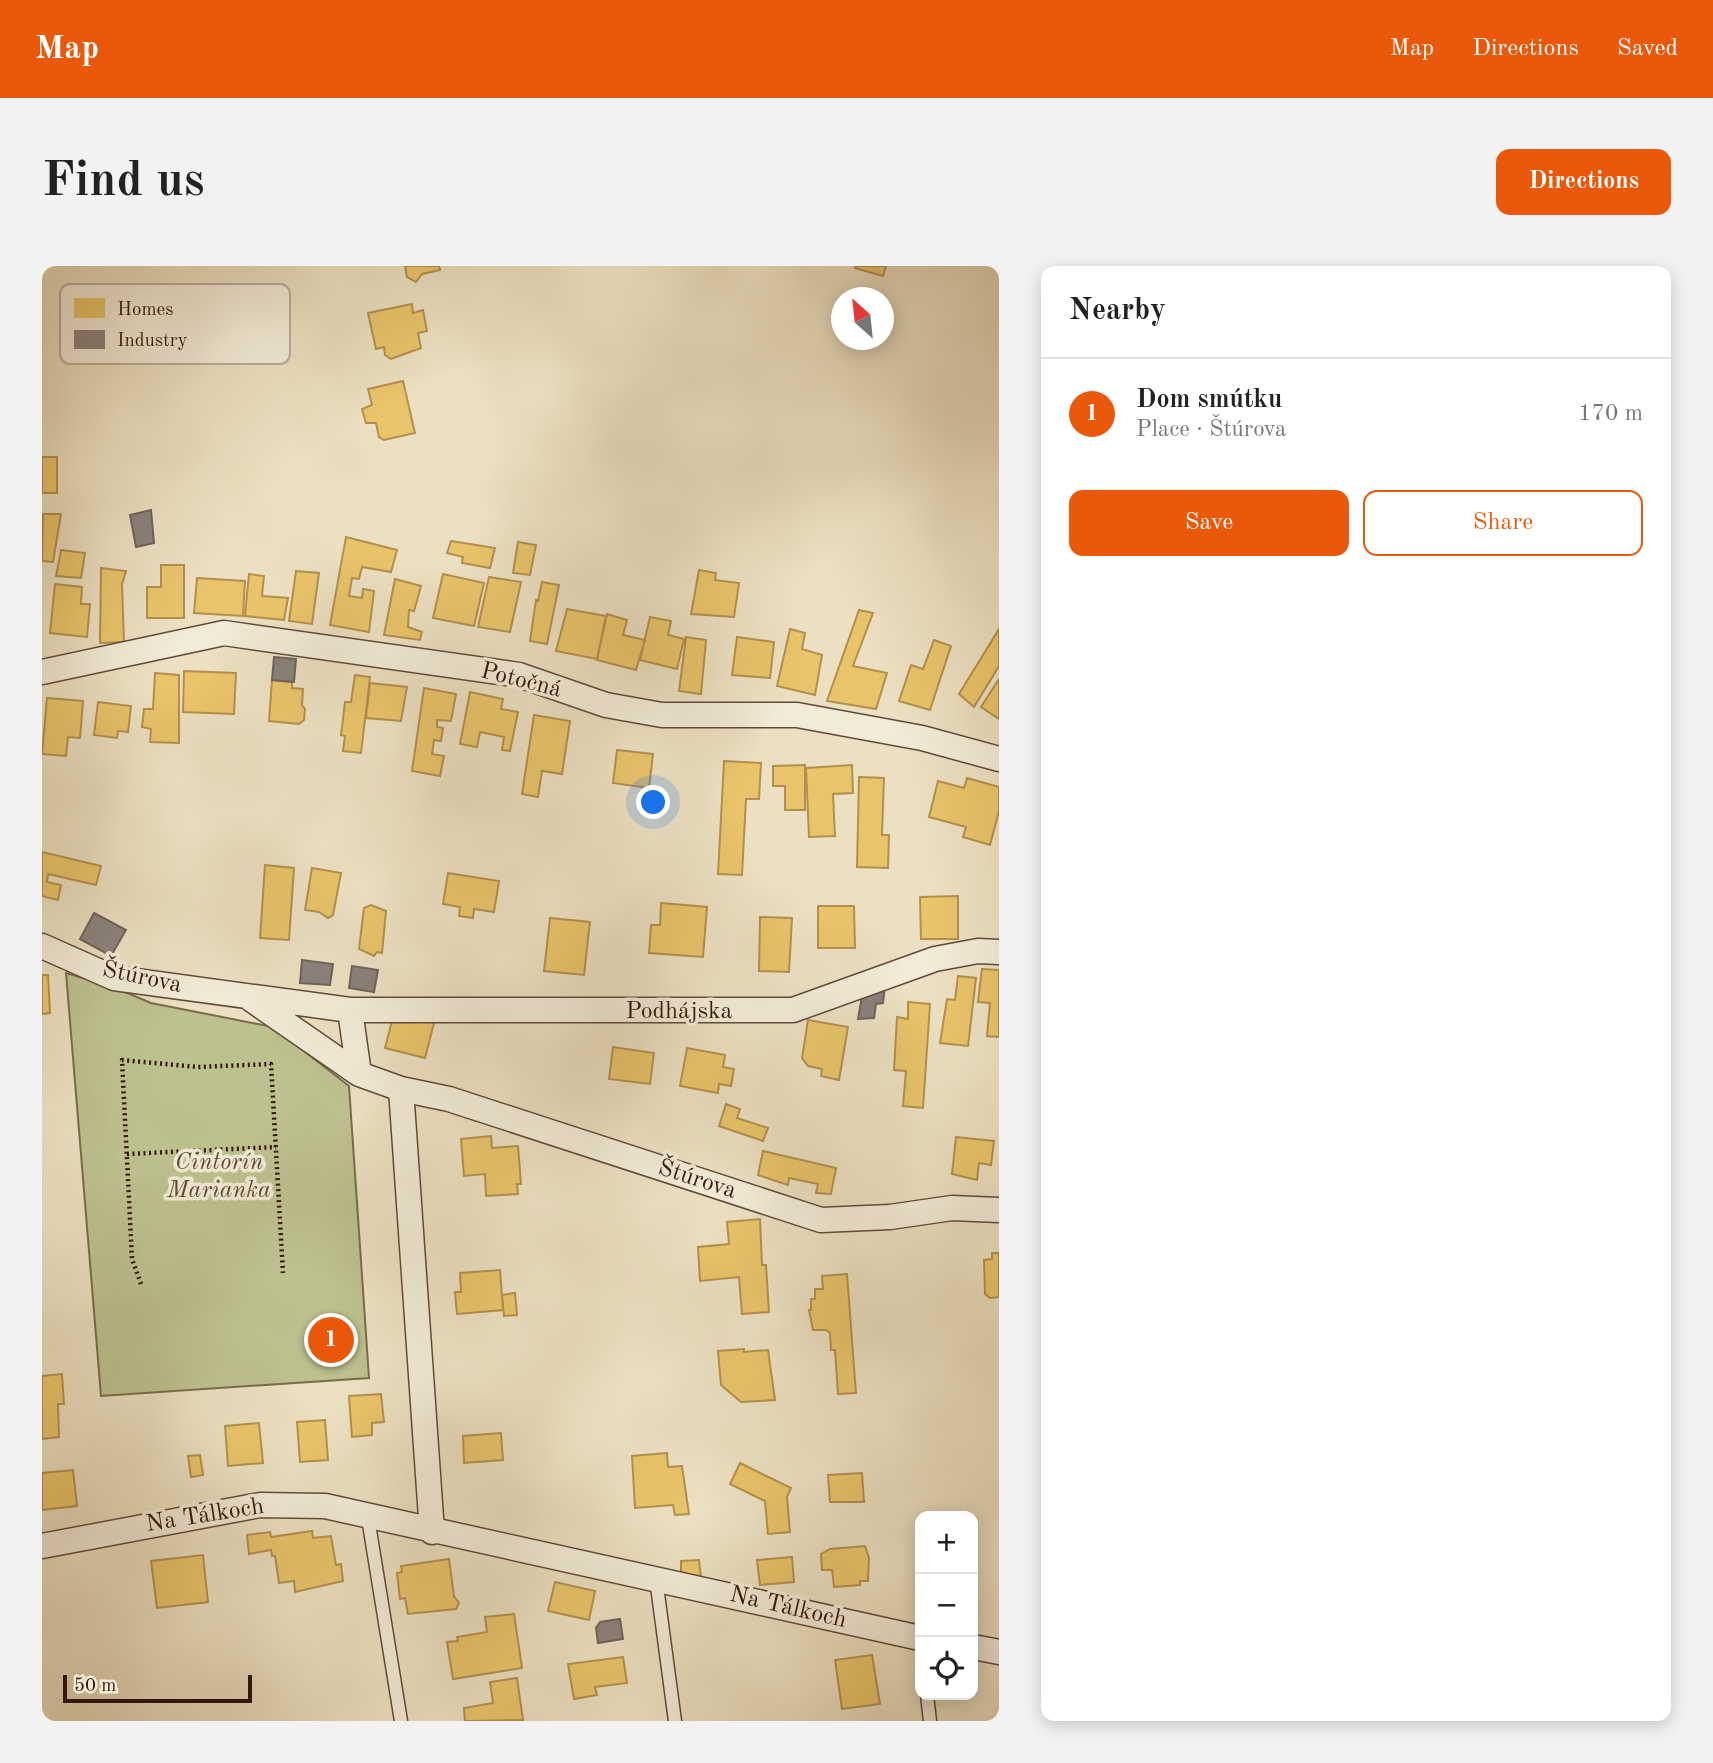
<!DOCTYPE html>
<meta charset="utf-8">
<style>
body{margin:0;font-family:"Old Standard TT",serif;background:#f2f2f2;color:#222}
.controls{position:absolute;right:21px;bottom:21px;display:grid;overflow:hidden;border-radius:14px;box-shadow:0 4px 18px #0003}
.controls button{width:63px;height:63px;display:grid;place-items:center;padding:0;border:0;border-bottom:2px solid #e0e0e0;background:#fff;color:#222;font:35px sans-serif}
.compass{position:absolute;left:789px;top:21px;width:63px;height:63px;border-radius:50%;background:#fff;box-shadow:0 4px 18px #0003;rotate:333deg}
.scale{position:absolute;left:21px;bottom:18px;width:189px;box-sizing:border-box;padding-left:7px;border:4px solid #35180a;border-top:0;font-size:19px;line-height:24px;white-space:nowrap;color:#35180a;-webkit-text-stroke:5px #f2ebd7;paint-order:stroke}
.you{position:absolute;left:612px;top:537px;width:24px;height:24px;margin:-18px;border:5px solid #fff;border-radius:50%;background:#1a73e8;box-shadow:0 0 0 10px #1a73e833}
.badge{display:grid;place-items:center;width:46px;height:46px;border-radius:50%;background:#ea580c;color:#fff;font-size:23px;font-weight:700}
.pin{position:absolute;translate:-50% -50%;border:4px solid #fff;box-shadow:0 2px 7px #0006}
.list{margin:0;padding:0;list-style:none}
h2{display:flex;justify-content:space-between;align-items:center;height:91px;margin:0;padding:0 28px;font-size:30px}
h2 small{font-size:23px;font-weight:400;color:#767676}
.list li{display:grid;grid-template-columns:46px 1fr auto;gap:21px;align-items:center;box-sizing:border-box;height:112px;padding:0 28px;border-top:2px solid #e0e0e0}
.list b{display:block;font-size:26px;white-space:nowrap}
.list p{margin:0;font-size:23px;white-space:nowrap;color:#767676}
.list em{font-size:23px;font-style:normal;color:#767676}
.actions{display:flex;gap:14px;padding:21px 28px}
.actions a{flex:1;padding:16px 0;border:2px solid #ea580c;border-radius:14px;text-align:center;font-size:24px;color:#ea580c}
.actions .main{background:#ea580c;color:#fff}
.icon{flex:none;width:38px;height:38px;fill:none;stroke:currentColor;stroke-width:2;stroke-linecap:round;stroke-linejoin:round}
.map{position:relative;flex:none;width:957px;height:1455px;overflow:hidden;border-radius:14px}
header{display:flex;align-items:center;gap:42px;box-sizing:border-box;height:98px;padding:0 35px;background:#ea580c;color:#fff}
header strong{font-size:33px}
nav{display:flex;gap:38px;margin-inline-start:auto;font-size:24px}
.intro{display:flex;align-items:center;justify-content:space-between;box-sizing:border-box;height:168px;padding:0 42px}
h1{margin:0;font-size:49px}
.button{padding:18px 32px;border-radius:14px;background:#ea580c;color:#fff;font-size:24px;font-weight:700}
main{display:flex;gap:42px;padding:0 42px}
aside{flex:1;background:#fff;border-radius:14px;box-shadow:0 4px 18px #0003}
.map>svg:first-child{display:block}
.green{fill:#bdc18e;stroke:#796c4c;stroke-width:2}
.homes{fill:#e9c46a;stroke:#b3904d;stroke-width:2}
.industry{fill:#8a817c;stroke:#70625a;stroke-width:2}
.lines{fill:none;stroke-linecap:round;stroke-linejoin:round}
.lane-casing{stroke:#624a38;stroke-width:15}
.street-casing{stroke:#624a38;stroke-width:27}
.path{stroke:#35180a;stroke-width:4.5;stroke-dasharray:2 3.5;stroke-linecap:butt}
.lane{stroke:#f2ebd7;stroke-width:12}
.street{stroke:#f2ebd7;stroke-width:24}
.labels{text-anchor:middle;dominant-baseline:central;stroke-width:7;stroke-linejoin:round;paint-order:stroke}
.street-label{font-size:24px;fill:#35180a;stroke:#f2ebd7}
.park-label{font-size:24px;font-style:italic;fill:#5e4b32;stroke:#f2ebd7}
.key{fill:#f2ebd7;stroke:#b9ac9a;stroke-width:2}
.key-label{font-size:19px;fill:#35180a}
</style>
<header>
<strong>Map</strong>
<nav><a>Map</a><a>Directions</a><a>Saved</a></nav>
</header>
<div class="intro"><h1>Find us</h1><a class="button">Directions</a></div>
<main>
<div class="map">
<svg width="957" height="1455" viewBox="0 0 957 1455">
<rect width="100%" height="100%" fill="#ebe0c1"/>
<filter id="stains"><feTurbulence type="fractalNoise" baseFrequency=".00286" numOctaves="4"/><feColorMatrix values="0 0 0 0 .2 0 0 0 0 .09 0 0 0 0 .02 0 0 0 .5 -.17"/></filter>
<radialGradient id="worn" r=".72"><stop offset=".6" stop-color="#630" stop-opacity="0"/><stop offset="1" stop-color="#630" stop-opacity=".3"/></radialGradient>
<path class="green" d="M 24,707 L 69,720 L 109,737 L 231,761 L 307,820 L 327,1112 L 59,1130 Z"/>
<path class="homes" d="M 363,0 L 397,0 L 398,4 L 380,8 L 374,16 L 365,11 Z
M 814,0 L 844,0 L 841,10 L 813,2 Z
M 370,38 L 371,47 L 381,44 L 385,65 L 376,67 L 379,82 L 349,93 L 343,89 L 342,81 L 334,83 L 326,47 Z
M 361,115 L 373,167 L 342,174 L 337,171 L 334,157 L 324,157 L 320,143 L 330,139 L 326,123 Z
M 0,191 L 15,191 L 15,227 L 0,227 Z
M 1,248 L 19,248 L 11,296 L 0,295 Z
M 304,271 L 355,284 L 349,306 L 320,301 L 317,313 L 310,312 L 307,330 L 320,332 L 321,323 L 332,325 L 327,366 L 288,359 Z
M 409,275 L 453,282 L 448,302 L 420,297 L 421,291 L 405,287 Z
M 476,276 L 494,279 L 488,309 L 471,307 Z
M 19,284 L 43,287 L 39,312 L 14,310 Z
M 119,299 L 142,299 L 142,352 L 105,352 L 105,321 L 119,321 Z
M 59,302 L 84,305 L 80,318 L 82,376 L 58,377 Z
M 657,304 L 674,307 L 673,314 L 697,317 L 692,351 L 649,348 Z
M 254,305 L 277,307 L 270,358 L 247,355 Z
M 207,308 L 222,310 L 220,330 L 246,332 L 242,354 L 203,350 Z
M 401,308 L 442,317 L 432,360 L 391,352 Z
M 447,311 L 479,316 L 468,366 L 436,361 Z
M 155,312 L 203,315 L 201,350 L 152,347 Z
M 353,313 L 379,320 L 372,345 L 367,344 L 366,361 L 380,366 L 378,374 L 342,369 Z
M 500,316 L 517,319 L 505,378 L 488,375 L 494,334 L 496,335 Z
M 13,318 L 40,321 L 39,338 L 48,338 L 45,371 L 8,367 Z
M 525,343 L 564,350 L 555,393 L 514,385 Z
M 817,344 L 831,347 L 811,400 L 845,407 L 834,443 L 785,435 Z
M 565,348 L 585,354 L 581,369 L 603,374 L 594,404 L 555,394 Z
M 608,351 L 629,355 L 626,369 L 642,373 L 635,403 L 598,394 Z
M 748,363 L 763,367 L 760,383 L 780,389 L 773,429 L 735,420 Z
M 957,363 L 957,400 L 932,441 L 917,428 Z
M 644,371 L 664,374 L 659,428 L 637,425 Z
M 695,371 L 732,376 L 728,412 L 690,409 Z
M 892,374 L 909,380 L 888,444 L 857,435 L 869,399 L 881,403 Z
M 142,405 L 194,407 L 192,448 L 141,446 Z
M 113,407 L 137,409 L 137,477 L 108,476 L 109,463 L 100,461 L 102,443 L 111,443 Z
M 313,409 L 328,411 L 319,487 L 301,485 L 303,470 L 299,469 L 303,436 L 309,436 Z
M 957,413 L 957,453 L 939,441 Z
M 230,414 L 250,416 L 250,422 L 261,423 L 260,439 L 263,443 L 262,454 L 257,458 L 227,455 Z
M 328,417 L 365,421 L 359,455 L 324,452 Z
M 382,422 L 414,428 L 409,455 L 395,454 L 395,461 L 401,462 L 399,475 L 392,474 L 390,488 L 402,490 L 398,510 L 370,505 Z
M 428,426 L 461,433 L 459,443 L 476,446 L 468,485 L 460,484 L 462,471 L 438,466 L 435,481 L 418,478 Z
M 5,432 L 41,435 L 38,472 L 26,471 L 24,490 L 0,488 Z
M 56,436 L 89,440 L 86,466 L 76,465 L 75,472 L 52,469 Z
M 492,449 L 528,455 L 520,508 L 500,505 L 496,531 L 480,528 Z
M 575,484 L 611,488 L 607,522 L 571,517 Z
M 682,495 L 719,497 L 717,533 L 704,533 L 700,609 L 676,608 Z
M 763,499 L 763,544 L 743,544 L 743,520 L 731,520 L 731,500 Z
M 810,499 L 811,527 L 791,528 L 793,570 L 767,571 L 764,502 Z
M 817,511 L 842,512 L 840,569 L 847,569 L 846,602 L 815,601 Z
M 925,512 L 957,521 L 957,545 L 948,579 L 921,571 L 924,561 L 887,551 L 896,515 L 922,522 Z
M 0,586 L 59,600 L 54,619 L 6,608 L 5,616 L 19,619 L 16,634 L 0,630 Z
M 223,599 L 252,602 L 247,674 L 218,672 Z
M 270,602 L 299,607 L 291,649 L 286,652 L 277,646 L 263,644 Z
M 406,607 L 457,615 L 452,646 L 432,643 L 431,652 L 417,650 L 418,641 L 401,638 Z
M 916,630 L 916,673 L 879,673 L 878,631 Z
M 619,637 L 665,641 L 661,691 L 607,687 L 609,659 L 618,659 Z
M 329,639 L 344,645 L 340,687 L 335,686 L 332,690 L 317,683 L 322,642 Z
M 776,640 L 812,640 L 813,682 L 776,682 Z
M 718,651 L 750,652 L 747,706 L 717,705 Z
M 508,652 L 548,656 L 542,709 L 502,705 Z
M 940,703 L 957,704 L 957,771 L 945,770 L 948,737 L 936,736 Z
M 0,709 L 6,709 L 8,747 L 0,748 Z
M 916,710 L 934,712 L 926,780 L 898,777 L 905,733 L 913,734 Z
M 866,736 L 888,738 L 881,842 L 861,840 L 864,805 L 852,804 L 855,751 L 866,753 Z
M 352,747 L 392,757 L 383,792 L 343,782 Z
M 766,754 L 806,761 L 797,814 L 779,810 L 780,803 L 766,800 L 760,792 Z
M 571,781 L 612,787 L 608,818 L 567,813 Z
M 645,782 L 683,789 L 681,801 L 692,803 L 689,820 L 677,818 L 676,827 L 638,820 Z
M 684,838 L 698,843 L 695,852 L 726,862 L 721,875 L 677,860 Z
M 449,870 L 450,882 L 476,880 L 479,918 L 475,918 L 476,928 L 444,930 L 443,908 L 422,910 L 419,873 Z
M 914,871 L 952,875 L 949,899 L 937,897 L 935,914 L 910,908 Z
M 721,885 L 794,902 L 789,928 L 774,927 L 776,918 L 747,912 L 746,919 L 716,909 Z
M 718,953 L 720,999 L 724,999 L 727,1046 L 700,1048 L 697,1011 L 658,1015 L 656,981 L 687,978 L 685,956 Z
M 950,987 L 957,987 L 957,1031 L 948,1032 L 943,1028 L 942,994 L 950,993 Z
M 458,1004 L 461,1044 L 415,1048 L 413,1026 L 419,1026 L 418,1007 Z
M 805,1008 L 814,1127 L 796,1128 L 793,1084 L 789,1084 L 788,1067 L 784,1064 L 771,1064 L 767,1044 L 769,1044 L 769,1033 L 773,1033 L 773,1023 L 781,1023 L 780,1010 Z
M 473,1027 L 475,1049 L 462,1050 L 460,1029 Z
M 298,1048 L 304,1096 L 279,1097 L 275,1051 Z
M 702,1083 L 702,1086 L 726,1084 L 733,1134 L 699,1136 L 679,1119 L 676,1085 Z
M 20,1108 L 22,1138 L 16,1138 L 17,1171 L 0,1173 L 0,1110 Z
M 339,1128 L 342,1156 L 330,1157 L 330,1169 L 310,1171 L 307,1130 Z
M 283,1154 L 286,1194 L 258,1196 L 255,1156 Z
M 217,1157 L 221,1197 L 186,1200 L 183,1160 Z
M 459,1167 L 461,1194 L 422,1197 L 421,1170 Z
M 625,1187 L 626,1201 L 640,1200 L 647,1248 L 633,1249 L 631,1239 L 593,1242 L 590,1190 Z
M 158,1189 L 161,1209 L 149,1211 L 146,1190 Z
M 698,1197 L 749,1222 L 745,1231 L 748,1266 L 726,1268 L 723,1235 L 688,1218 Z
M 31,1204 L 35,1240 L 0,1244 L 0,1207 Z
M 820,1207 L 822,1236 L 788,1236 L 786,1209 Z
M 270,1265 L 271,1272 L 289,1270 L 294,1299 L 299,1298 L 301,1315 L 253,1326 L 252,1315 L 237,1317 L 233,1290 L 230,1290 L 229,1284 L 207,1288 L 205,1269 L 228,1266 L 229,1271 Z
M 823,1280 L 827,1292 L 826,1315 L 818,1315 L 818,1319 L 792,1321 L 790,1304 L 780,1304 L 779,1288 L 788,1283 Z
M 161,1289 L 166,1336 L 115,1342 L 109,1295 Z
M 750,1291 L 752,1316 L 718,1319 L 715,1294 Z
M 407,1293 L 412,1330 L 417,1337 L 414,1343 L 366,1348 L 363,1332 L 358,1333 L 355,1307 L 360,1306 L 359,1300 Z
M 657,1294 L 659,1312 L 639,1308 L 639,1295 Z
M 513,1316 L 553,1325 L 547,1354 L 506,1345 Z
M 472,1348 L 480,1402 L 411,1413 L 405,1376 L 416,1375 L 415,1371 L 445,1366 L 443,1351 Z
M 830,1389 L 838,1438 L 800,1443 L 793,1394 Z
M 581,1391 L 585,1417 L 553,1421 L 555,1429 L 532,1433 L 526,1398 Z
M 475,1412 L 481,1454 L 423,1455 L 422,1442 L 451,1437 L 448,1416 Z"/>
<path class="industry" d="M 109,244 L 112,277 L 94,281 L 88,249 Z
M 232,391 L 254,393 L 252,416 L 230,414 Z
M 52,647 L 84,664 L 69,690 L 38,673 Z
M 260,694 L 291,698 L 288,719 L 258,717 Z
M 310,700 L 336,704 L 332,726 L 307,722 Z
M 843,719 L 841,737 L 834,738 L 832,752 L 816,753 L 821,724 Z
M 578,1353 L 581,1373 L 556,1377 L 554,1362 L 558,1356 Z"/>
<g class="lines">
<defs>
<path id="lane" d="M 326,1252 L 359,1455
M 614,1313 L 633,1455
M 885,1429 L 888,1455"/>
<path id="street" d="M 0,406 L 182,367 L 477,409 L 564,439 L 620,449 L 755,449 L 880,472 L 957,493
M 0,680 L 72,712 L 308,744 L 751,744 L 893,693 L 936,685 L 957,686
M 210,734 L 317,808 L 359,823 L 407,833 L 779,954 L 848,951 L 910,942 L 957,944
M 308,744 L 317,808
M 359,823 L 390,1266
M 0,1280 L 218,1239 L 283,1240 L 878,1372
M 931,1381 L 957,1386"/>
</defs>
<use href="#lane" class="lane-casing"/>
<use href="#street" class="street-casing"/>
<path class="path" d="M 85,888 L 234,881
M 99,1018 L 90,993 L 80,794 L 156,801 L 229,798 L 241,1007"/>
<use href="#lane" class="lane"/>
<use href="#street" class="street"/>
</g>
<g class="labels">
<g class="street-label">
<text transform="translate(479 415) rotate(14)">Potočná</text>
<text transform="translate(100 712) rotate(12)">Štúrova</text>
<text x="637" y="746">Podhájska</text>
<text transform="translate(655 914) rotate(18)">Štúrova</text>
<text transform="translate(163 1250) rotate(-9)">Na Tálkoch</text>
<text transform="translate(746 1342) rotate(13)">Na Tálkoch</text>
</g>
<g class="park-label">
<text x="177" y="897">Cintorín<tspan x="177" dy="28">Marianka</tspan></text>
</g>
</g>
<rect x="18" y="18" width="230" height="80" rx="10" class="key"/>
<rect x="32" y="32" width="31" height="20" fill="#e9c46a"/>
<rect x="32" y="64" width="31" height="19" fill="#8a817c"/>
<g class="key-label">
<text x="75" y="49">Homes</text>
<text x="75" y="80">Industry</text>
</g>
<rect width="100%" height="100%" filter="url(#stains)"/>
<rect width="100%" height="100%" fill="url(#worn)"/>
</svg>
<div class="controls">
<button>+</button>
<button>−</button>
<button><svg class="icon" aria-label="locate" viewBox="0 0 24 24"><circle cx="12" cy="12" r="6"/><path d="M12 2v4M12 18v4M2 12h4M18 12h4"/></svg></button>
</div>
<svg class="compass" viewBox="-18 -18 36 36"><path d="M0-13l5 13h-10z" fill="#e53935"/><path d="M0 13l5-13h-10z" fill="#767676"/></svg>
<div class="scale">50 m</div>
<div class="you"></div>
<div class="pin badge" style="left:289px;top:1074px">1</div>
</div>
<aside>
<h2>Nearby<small></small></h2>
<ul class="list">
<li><span class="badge">1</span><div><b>Dom smútku</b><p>Place · Štúrova</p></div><em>170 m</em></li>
</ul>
<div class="actions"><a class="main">Save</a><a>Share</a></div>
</aside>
</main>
